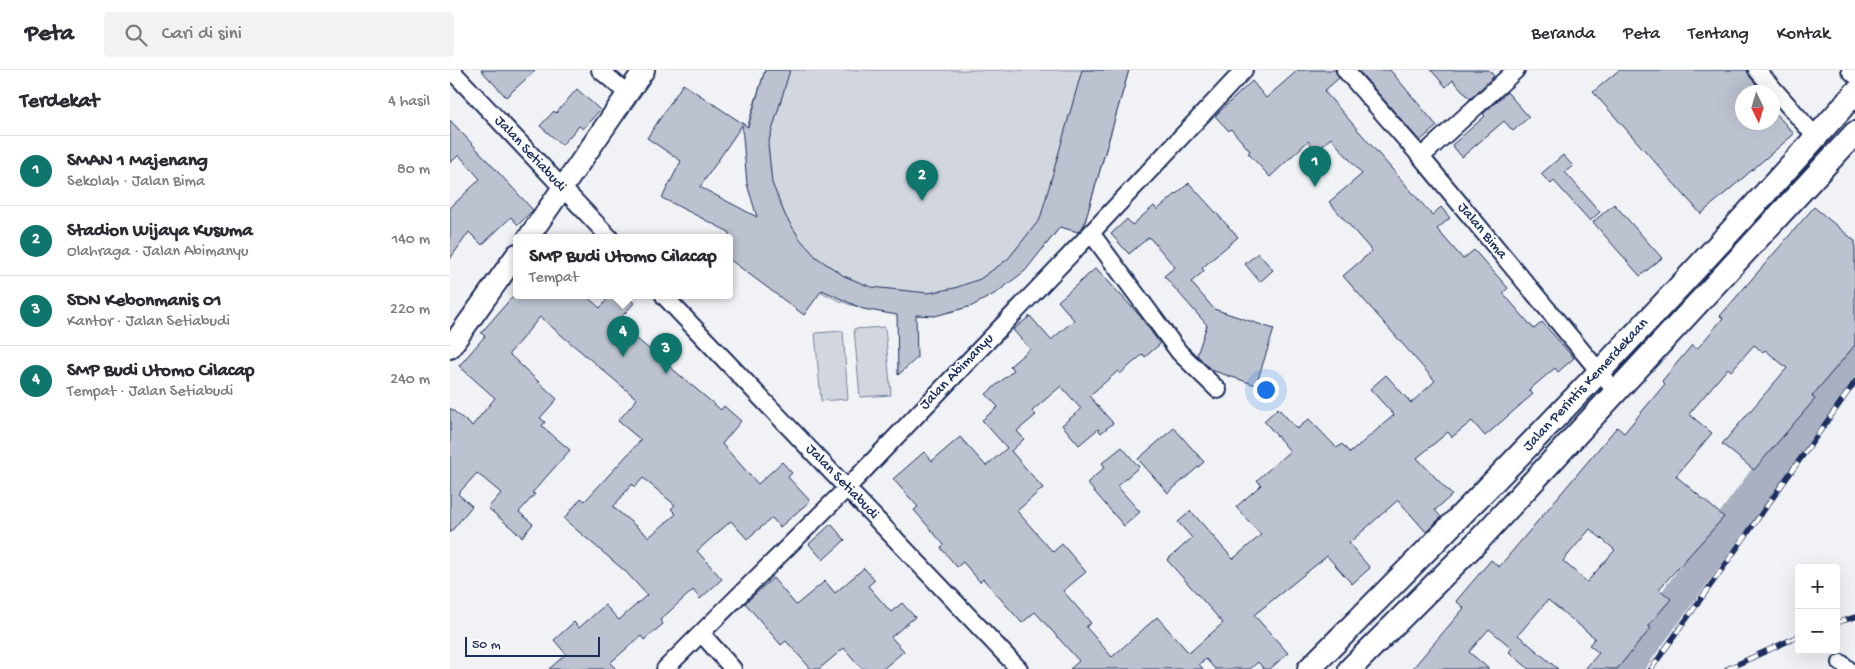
<!DOCTYPE html>
<html lang="id">
<meta charset="utf-8">
<style>
body{margin:0;font-family:"Gochi Hand",sans-serif;background:#f2f2f3;color:#2b2b33}
.controls{position:absolute;right:15px;bottom:15px;display:grid;overflow:hidden;border-radius:5px;box-shadow:0 5px 20px #0002}
.controls button{width:45px;height:45px;display:grid;place-items:center;padding:0;border:0;border-bottom:1px solid #e1e1e2;background:#fff;color:#2b2b33;font:25px sans-serif}
.compass{position:absolute;left:1285px;top:15px;width:45px;height:45px;border-radius:50%;background:#fff;box-shadow:0 5px 20px #0002;rotate:175deg}
.scale{position:absolute;left:15px;bottom:12px;width:135px;box-sizing:border-box;padding-left:5px;border:2px solid #1b2f5e;border-top:0;font-size:14px;line-height:18px;white-space:nowrap;color:#1b2f5e;-webkit-text-stroke:4px #fff;paint-order:stroke}
.you{position:absolute;left:815px;top:319px;width:18px;height:18px;margin:-12px;border:4px solid #fff;border-radius:50%;background:#1a73e8;box-shadow:0 0 0 8px #1a73e833}
.badge{display:grid;place-items:center;width:32px;height:32px;border-radius:50%;background:#0f766e;color:#fff;font-size:16px;font-weight:700}
.pin{position:absolute;translate:-50% -41px;filter:drop-shadow(0 1px 2px #0008)}
.pin::after{content:'';position:absolute;top:26px;width:18px;height:15px;background:inherit;clip-path:polygon(0 0,100% 0,50% 100%)}
.popup{position:absolute;left:63px;top:164px;width:220px;height:65px;box-sizing:border-box;display:grid;place-content:center;border-radius:5px;background:#fff;filter:drop-shadow(0 1px 4px #0005);font-size:16px;white-space:nowrap;color:#7c7c81}
.popup b{font-size:19px;color:#2b2b33}
.popup::after{content:'';position:absolute;left:50%;top:100%;margin-left:-10px;border:10px solid transparent;border-top-color:#fff}
.list{margin:0;padding:0;list-style:none}
h2{display:flex;justify-content:space-between;align-items:center;height:65px;margin:0;padding:0 20px;font-size:21px}
h2 small{font-size:16px;font-weight:400;color:#7c7c81}
.list li{display:grid;grid-template-columns:32px 1fr auto;gap:15px;align-items:center;box-sizing:border-box;height:70px;padding:0 20px;border-top:1px solid #e1e1e2}
.list b{display:block;font-size:19px;white-space:nowrap}
.list p{margin:0;font-size:16px;white-space:nowrap;color:#7c7c81}
.list em{font-size:16px;font-style:normal;color:#7c7c81}
.icon{flex:none;width:28px;height:28px;fill:none;stroke:currentColor;stroke-width:2;stroke-linecap:round;stroke-linejoin:round}
.map{position:relative;flex:none;width:1405px;height:599px;overflow:hidden}
header{display:flex;align-items:center;gap:30px;box-sizing:border-box;height:70px;padding:0 25px;background:#fff;border-bottom:1px solid #e1e1e2}
header strong{font-size:24px}
nav{display:flex;gap:28px;margin-inline-start:auto;font-size:18px}
.search{width:350px;height:45px;background:#f2f2f3;display:flex;align-items:center;gap:12px;box-sizing:border-box;padding:0 18px;border-radius:5px;color:#7c7c81;font-size:19px}
main{display:flex}
aside{flex:1;background:#fff}
.map>svg:first-child{display:block}
.green{fill:#d2d6df;stroke:#76829e}
.lines{fill:none;stroke-linecap:round;stroke-linejoin:round}
.river{stroke:#a8b0c2;stroke-width:32}
.building{fill:#bcc2d0;stroke:#1b2f5e;fill-rule:evenodd}
.minor-casing{stroke:#1b2f5e;stroke-width:20}
.tertiary-casing{stroke:#1b2f5e;stroke-width:24}
.secondary-casing{stroke:#1b2f5e;stroke-width:26}
.minor{stroke:#fff;stroke-width:16}
.tertiary{stroke:#fff;stroke-width:20}
.secondary{stroke:#fff;stroke-width:22}
.rail-casing{stroke:#1b2f5e;stroke-width:5.5}
.rail{stroke:#fff;stroke-width:4;stroke-dasharray:11;stroke-linecap:butt}
.labels{text-anchor:middle;dominant-baseline:central;stroke-width:4;stroke-linejoin:round;paint-order:stroke}
.street-label{font-size:15px;fill:#1b2f5e;stroke:#fff}
</style>
<header>
<strong>Peta</strong>
<div class="search"><svg class="icon" aria-label="search" viewBox="0 0 24 24"><circle cx="10" cy="10" r="6"/><path d="M15 15l6 6"/></svg>Cari di sini</div>
<nav><a>Beranda</a><a>Peta</a><a>Tentang</a><a>Kontak</a></nav>
</header>
<main>
<aside>
<h2>Terdekat<small>4 hasil</small></h2>
<ul class="list">
<li><span class="badge">1</span><div><b>SMAN 1 Majenang</b><p>Sekolah · Jalan Bima</p></div><em>80 m</em></li>
<li><span class="badge">2</span><div><b>Stadion Wijaya Kusuma</b><p>Olahraga · Jalan Abimanyu</p></div><em>140 m</em></li>
<li><span class="badge">3</span><div><b>SDN Kebonmanis 01</b><p>Kantor · Jalan Setiabudi</p></div><em>220 m</em></li>
<li><span class="badge">4</span><div><b>SMP Budi Utomo Cilacap</b><p>Tempat · Jalan Setiabudi</p></div><em>240 m</em></li>
</ul>
</aside>
<div class="map">
<svg width="1405" height="599" viewBox="0 0 1405 599">
<rect width="100%" height="100%" fill="#f1f2f5"/>
<filter id="ink" filterUnits="userSpaceOnUse"><feTurbulence type="fractalNoise" baseFrequency=".02" numOctaves="2"/><feDisplacementMap in="SourceGraphic" scale="10" xChannelSelector="R" yChannelSelector="G"/><feConvolveMatrix kernelMatrix="1 2 1 2 8 2 1 2 1" color-interpolation-filters="sRGB"/></filter>
<g filter="url(#ink)">
<path class="green" d="M 315,0 L 679,0 L 632,163 L 610,157 C 561,222 516,256 431,242 C 404,238 373,227 352,208 C 344,201 326,149 321,135 C 314,121 296,86 294,73 C 293,65 312,11 315,0 Z
M 435,257 L 441,325 L 410,327 L 404,259 Z
M 393,261 L 398,329 L 371,331 L 365,263 Z"/>
<g class="lines">
<path class="river" d="M 1175,599 L 1405,285"/>
</g>
<path class="building" d="M 31,0 L 86,0 L 56,27 Z
M 315,0 L 340,0 L 318,74 L 322,113 L 336,147 L 350,169 L 366,187 L 394,206 L 421,217 L 478,223 L 505,218 L 530,209 L 558,189 L 590,149 L 632,0 L 679,0 L 634,155 L 628,162 L 610,157 L 575,201 L 546,223 L 522,236 L 485,246 L 466,245 L 467,288 L 448,305 L 447,245 L 413,239 L 372,220 L 354,245 L 279,189 L 279,162 L 212,128 L 231,91 L 197,68 L 233,14 L 298,57 ZM 292,55 L 297,114 L 307,147 L 250,117 Z
M 848,0 L 885,0 L 889,8 L 874,21 L 982,145 L 991,137 L 1000,148 L 987,159 L 1013,189 L 1024,180 L 1058,218 L 1053,223 L 1084,259 L 1092,252 L 1124,288 L 1108,302 L 1105,298 L 1079,320 L 1083,324 L 1035,366 L 1022,351 L 1002,367 L 998,362 L 967,388 L 1002,425 L 985,440 L 991,447 L 976,462 L 948,430 L 899,473 L 920,498 L 902,514 L 877,486 L 804,545 L 838,583 L 820,599 L 814,599 L 808,592 L 800,599 L 765,599 L 756,589 L 749,594 L 753,599 L 620,599 L 629,591 L 585,542 L 572,553 L 533,509 L 530,512 L 513,492 L 507,497 L 491,478 L 494,475 L 464,440 L 468,437 L 443,409 L 474,382 L 482,391 L 510,367 L 536,396 L 557,378 L 532,350 L 548,337 L 536,324 L 564,300 L 560,296 L 580,279 L 563,260 L 580,246 L 601,270 L 624,250 L 608,231 L 646,198 L 690,246 L 710,274 L 695,287 L 693,284 L 670,304 L 668,301 L 639,326 L 663,353 L 651,363 L 648,359 L 629,375 L 612,355 L 631,339 L 611,316 L 582,341 L 586,345 L 567,361 L 574,369 L 561,381 L 593,418 L 567,441 L 603,482 L 612,474 L 636,502 L 613,521 L 641,553 L 636,557 L 662,587 L 707,547 L 739,583 L 773,553 L 717,490 L 742,468 L 728,452 L 741,441 L 783,489 L 811,465 L 786,437 L 811,415 L 807,410 L 840,381 L 814,351 L 828,338 L 847,359 L 859,349 L 887,378 L 892,374 L 900,383 L 944,345 L 920,319 L 936,305 L 961,333 L 985,311 L 893,206 L 922,181 L 879,132 L 912,104 L 881,68 L 866,81 L 858,71 L 820,107 L 798,83 L 800,81 L 781,59 L 779,61 L 765,46 L 802,11 L 816,28 Z
M 908,0 L 940,0 L 987,56 L 970,71 Z
M 981,0 L 1039,0 L 1044,6 L 1020,29 L 1003,10 L 996,17 Z
M 1169,0 L 1297,0 L 1300,7 L 1313,22 L 1292,22 L 1292,52 L 1322,52 L 1322,39 L 1344,64 L 1251,144 L 1143,22 Z
M 127,19 L 150,40 L 133,59 L 129,56 L 112,75 L 90,56 L 104,41 L 106,43 Z
M 1057,22 L 1079,47 L 1063,61 L 1054,51 L 1012,87 L 1002,75 L 1035,46 L 1033,44 Z
M 0,50 L 83,140 L 68,155 L 61,147 L 32,175 L 19,162 L 0,189 L 0,138 L 30,109 L 9,85 L 0,93 Z
M 1113,85 L 1123,96 L 1115,102 L 1150,142 L 1140,151 L 1104,111 L 1101,114 L 1091,104 Z
M 739,113 L 788,167 L 752,198 L 754,201 L 741,212 L 764,239 L 824,259 L 806,315 L 761,300 L 747,285 L 757,255 L 714,206 L 725,197 L 699,167 L 679,184 L 661,164 L 677,149 L 682,155 L 704,136 L 707,140 Z
M 1164,134 L 1212,188 L 1190,206 L 1143,152 Z
M 1364,137 L 1405,171 L 1405,275 L 1362,326 L 1365,329 L 1304,400 L 1272,374 L 1337,298 L 1315,280 L 1313,282 L 1304,275 L 1281,301 L 1278,298 L 1239,344 L 1262,363 L 1226,406 L 1274,447 L 1209,519 L 1221,529 L 1198,556 L 1201,558 L 1167,599 L 1135,599 L 1149,583 L 1139,575 L 1145,568 L 1098,530 L 1068,565 L 1108,599 L 1079,599 L 1059,582 L 1062,578 L 1039,559 L 1019,582 L 1039,599 L 962,599 L 1014,538 L 1006,531 L 1041,490 L 1049,497 L 1167,357 L 1174,363 L 1215,314 L 1212,311 L 1242,275 L 1247,279 L 1273,248 L 1270,246 ZM 1140,459 L 1165,480 L 1137,512 L 1113,491 Z
M 808,183 L 823,200 L 810,212 L 795,194 Z
M 63,226 L 136,226 L 150,238 L 160,226 L 175,226 L 184,233 L 167,252 L 271,340 L 274,336 L 291,351 L 272,374 L 308,414 L 332,392 L 342,403 L 338,407 L 360,431 L 330,457 L 322,448 L 297,469 L 281,451 L 247,481 L 272,509 L 250,529 L 243,520 L 210,550 L 213,554 L 194,570 L 191,566 L 160,593 L 166,599 L 99,599 L 116,584 L 104,570 L 124,552 L 129,558 L 155,535 L 169,550 L 197,525 L 176,502 L 114,449 L 131,428 L 135,431 L 191,370 L 168,351 L 187,329 L 90,247 L 59,284 L 107,329 L 90,348 L 95,352 L 92,356 L 120,380 L 82,423 L 85,424 L 69,442 L 83,454 L 72,467 L 38,438 L 51,423 L 27,403 L 8,424 L 22,436 L 0,463 L 0,338 L 22,356 L 45,328 L 9,296 L 35,266 L 31,263 ZM 193,408 L 225,435 L 221,439 L 226,444 L 199,467 L 163,437 L 182,414 L 185,417 Z
M 724,358 L 754,392 L 718,423 L 688,389 Z
M 672,377 L 689,397 L 667,416 L 690,442 L 674,456 L 637,413 L 655,397 L 652,393 Z
M 381,454 L 395,470 L 373,490 L 359,474 Z
M 414,498 L 425,510 L 418,516 L 441,542 L 452,533 L 465,547 L 441,567 L 454,581 L 433,599 L 412,599 L 394,578 L 369,599 L 361,599 L 336,571 L 331,575 L 295,533 L 323,508 L 346,535 L 375,511 L 385,523 Z"/>
<g class="lines">
<defs>
<path id="minor" d="M 1,0 L 160,168
M 150,0 L 178,24
M 895,0 L 971,87 L 1167,323
M 1307,0 L 1366,67
M 1400,0 L 1405,5
M 971,87 L 1066,0
M 641,163 L 729,282 L 768,320
M 214,226 L 569,599
M 251,563 L 283,599
M 1391,593 L 1398,599
M 215,599 L 397,418 L 641,163 L 794,0"/>
<path id="tertiary" d="M 78,168 L 194,0
M 0,278 L 67,184"/>
<path id="secondary" d="M 859,599 C 1046,412 1230,222 1405,23
M 900,599 L 1030,469 L 1405,63"/>
</defs>
<use href="#minor" class="minor-casing"/>
<use href="#tertiary" class="tertiary-casing"/>
<use href="#secondary" class="secondary-casing"/>
<use href="#minor" class="minor"/>
<use href="#tertiary" class="tertiary"/>
<use href="#secondary" class="secondary"/>
<defs>
<path id="rail" d="M 1386,553 L 1405,547
M 1201,599 L 1405,312
M 1277,599 L 1349,566"/>
</defs>
<use href="#rail" class="rail-casing"/>
<use href="#rail" class="rail"/>
</g>
</g>
<g class="labels">
<g class="street-label">
<text transform="translate(80 84) rotate(47)">Jalan Setiabudi</text>
<text transform="translate(1032 161) rotate(50)">Jalan Bima</text>
<text transform="translate(507 302) rotate(-46)">Jalan Abimanyu</text>
<text transform="translate(1136 315) rotate(-47)">Jalan Perintis Kemerdekaan</text>
<text transform="translate(392 412) rotate(46)">Jalan Setiabudi</text>
</g>
</g>
</svg>
<div class="controls">
<button>+</button>
<button>−</button>
</div>
<svg class="compass" viewBox="-18 -18 36 36"><path d="M0-13l5 13h-10z" fill="#e53935"/><path d="M0 13l5-13h-10z" fill="#7c7c81"/></svg>
<div class="scale">50 m</div>
<div class="you"></div>
<div class="pin badge" style="left:865px;top:117px">1</div>
<div class="pin badge" style="left:472px;top:131px">2</div>
<div class="pin badge" style="left:216px;top:304px">3</div>
<div class="pin badge" style="left:173px;top:287px">4</div>
<div class="popup"><b>SMP Budi Utomo Cilacap</b>Tempat</div>
</div>
</main>
